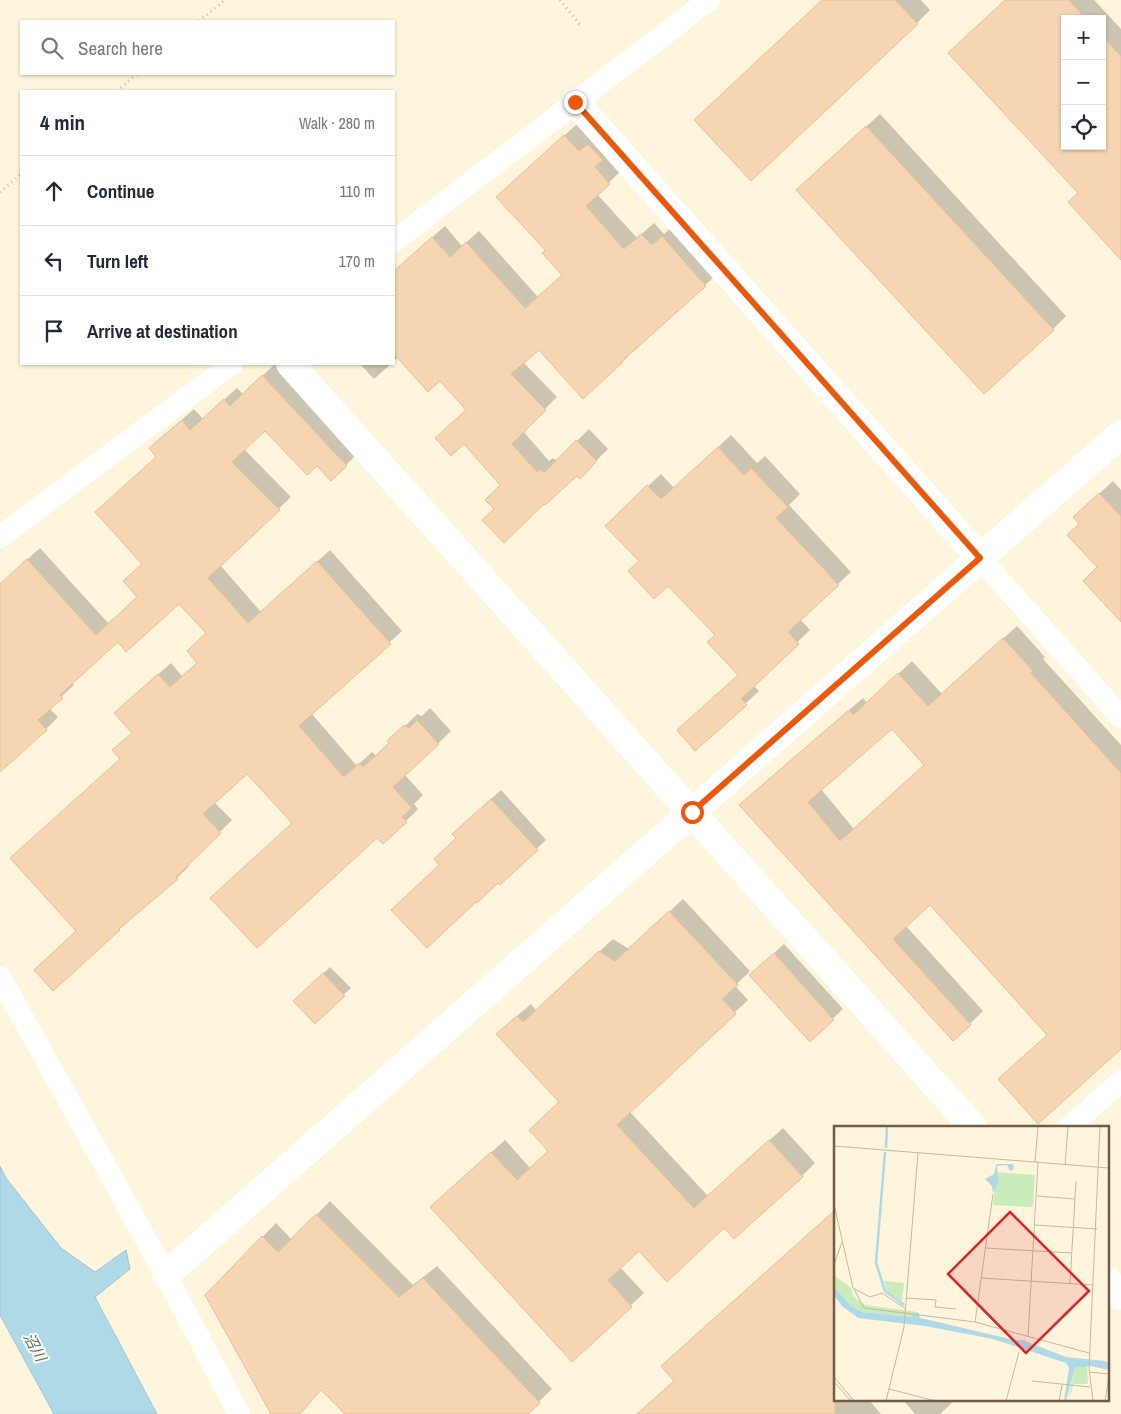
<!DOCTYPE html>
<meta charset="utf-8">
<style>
body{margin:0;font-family:"Archivo Narrow","Noto Sans JP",sans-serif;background:#f2f2f3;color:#1f2937}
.controls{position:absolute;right:15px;top:15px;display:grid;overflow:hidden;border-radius:0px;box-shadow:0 1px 4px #0004}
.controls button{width:45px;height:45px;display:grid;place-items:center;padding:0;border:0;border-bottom:1px solid #e0e1e3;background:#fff;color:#1f2937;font:25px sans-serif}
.stop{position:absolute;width:15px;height:15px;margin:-11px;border:4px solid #ea580c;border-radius:50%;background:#fff}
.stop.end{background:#ea580c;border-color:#fff;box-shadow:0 1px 5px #0008}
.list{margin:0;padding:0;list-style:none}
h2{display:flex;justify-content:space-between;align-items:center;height:65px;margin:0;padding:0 20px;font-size:21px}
h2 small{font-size:16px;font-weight:400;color:#747a83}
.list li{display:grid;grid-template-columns:32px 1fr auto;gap:15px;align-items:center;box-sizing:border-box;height:70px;padding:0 20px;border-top:1px solid #e0e1e3}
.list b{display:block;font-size:19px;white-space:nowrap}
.list em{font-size:16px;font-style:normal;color:#747a83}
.icon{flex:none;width:28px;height:28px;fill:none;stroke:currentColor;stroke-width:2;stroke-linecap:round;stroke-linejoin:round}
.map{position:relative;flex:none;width:1121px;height:1414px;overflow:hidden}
.search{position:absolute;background:#fff;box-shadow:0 1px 4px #0004;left:20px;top:20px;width:375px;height:55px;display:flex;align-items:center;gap:12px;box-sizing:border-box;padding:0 18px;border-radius:0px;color:#747a83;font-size:19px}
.panel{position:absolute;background:#fff;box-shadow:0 1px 4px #0004;left:20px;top:90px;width:375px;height:275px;border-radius:0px}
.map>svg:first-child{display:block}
.water{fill:#b0d9e8;stroke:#95c8db}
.shadow{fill:#0003;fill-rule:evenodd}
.building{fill:#f6d5b2;stroke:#eabd91;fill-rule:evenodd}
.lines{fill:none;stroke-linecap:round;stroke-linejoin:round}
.path{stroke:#dab896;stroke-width:3;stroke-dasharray:1 4;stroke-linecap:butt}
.minor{stroke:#fff;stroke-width:22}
.tertiary{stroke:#fff;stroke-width:28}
.route{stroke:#ea580c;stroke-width:6}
.labels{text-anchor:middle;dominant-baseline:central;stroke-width:4;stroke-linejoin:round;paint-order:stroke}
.water-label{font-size:15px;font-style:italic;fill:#3c748b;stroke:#fff8e4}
.inset-river{fill:none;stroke:#b0d9e8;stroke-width:2.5}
.inset-road{fill:none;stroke:#c7b79f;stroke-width:1}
.view{fill:#d62828;fill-opacity:0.15;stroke:#d62828;stroke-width:2.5}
.inset-edge{fill:none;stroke:#755b44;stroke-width:2.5}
</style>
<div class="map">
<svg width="1121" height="1414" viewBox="0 0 1121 1414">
<rect width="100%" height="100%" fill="#fef5dc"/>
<path class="water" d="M 0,1166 L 6,1178 L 61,1248 L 95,1272 L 126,1250 L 130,1269 L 95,1297 L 157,1414 L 54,1414 L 0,1315 Z"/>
<path class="shadow" d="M 823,0 L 921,0 L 930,10 L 917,23 Z
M 1006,0 L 1094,0 L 1121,29 L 1121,258 L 1080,193 ZM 1065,19 L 1102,19 L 1102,146 L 1065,146 Z
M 880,114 L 1066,316 L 1053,329 L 811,177 Z
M 577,124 L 621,171 L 597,194 L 637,238 L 654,223 L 664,234 L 674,225 L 717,274 L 622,362 L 539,348 L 523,362 L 557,397 L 523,431 L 549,461 L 553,458 L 557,461 L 589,429 L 608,449 L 580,477 L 577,474 L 496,509 L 502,485 L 467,409 L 440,380 L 398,357 L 394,361 L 394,271 L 445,226 L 462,246 L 479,231 L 538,297 L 563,274 L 547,250 L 510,185 Z
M 275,364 L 358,453 L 346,465 L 317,464 L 265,429 L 244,449 L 291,497 L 220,565 L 261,612 L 330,550 L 402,631 L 311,713 L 357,766 L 372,752 L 376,756 L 417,714 L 422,716 L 430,708 L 451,731 L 405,775 L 423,795 L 414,804 L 418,809 L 406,821 L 377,836 L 293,822 L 247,772 L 214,802 L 232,820 L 187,864 L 189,866 L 177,878 L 119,929 L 77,931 L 11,858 L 121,759 L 114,750 L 133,732 L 128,701 L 171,663 L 182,676 L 198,662 L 207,633 L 179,603 L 118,640 L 72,682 L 74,685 L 49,708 L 58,717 L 46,729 L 0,744 L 0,584 L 40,548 L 109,624 L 138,597 L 157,456 L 163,436 L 194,409 L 203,419 L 237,388 L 243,394 Z
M 360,364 L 391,364 L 374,379 Z
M 731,435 L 757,463 L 765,456 L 800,494 L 789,505 L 851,572 L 800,619 L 810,630 L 753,685 L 759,691 L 696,750 L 739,674 L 717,634 L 668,584 L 640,561 L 619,513 L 661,474 L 674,488 Z
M 1113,481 L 1121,490 L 1121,620 L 1081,523 L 1088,504 Z
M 1017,626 L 1045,657 L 1043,659 L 1121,745 L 1121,1048 L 1048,1034 L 931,903 L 906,926 L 983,1011 L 970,1024 L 754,792 L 863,698 L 867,703 L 912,661 L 942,694 ZM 892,727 L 926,764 L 854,829 L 821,789 Z
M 501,790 L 546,840 L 500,883 L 441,864 L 458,838 L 463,824 Z
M 683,899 L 750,971 L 735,986 L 748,1000 L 630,1112 L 708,1196 L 783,1128 L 815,1163 L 802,1176 L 724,1227 L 639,1250 L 620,1267 L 644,1293 L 572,1360 L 445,1194 L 505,1140 L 530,1168 L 550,1150 L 560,1102 L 511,1021 L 531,1004 L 536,1010 L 613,939 L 629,949 Z
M 784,944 L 843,1009 L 810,1040 L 761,965 Z
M 330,967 L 351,988 L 315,1022 L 295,1001 Z
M 330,1201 L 413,1285 L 437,1266 L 552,1389 L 526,1414 L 347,1414 L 322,1389 L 299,1414 L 273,1414 L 206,1295 L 276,1223 L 292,1240 Z
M 835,1210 L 835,1400 L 869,1400 L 881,1414 L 637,1414 L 675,1380 L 662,1366 Z
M 903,1400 L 955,1400 L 940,1414 L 915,1414 Z"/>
<path class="building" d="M 822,0 L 895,0 L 918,24 L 751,181 L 694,120 Z
M 1005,0 L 1069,0 L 1086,19 L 1065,19 L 1065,146 L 1102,146 L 1102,36 L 1121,56 L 1121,260 L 1068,202 L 1078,193 L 948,53 Z
M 866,126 L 1054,330 L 984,394 L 796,190 Z
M 564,135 L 579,151 L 588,144 L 603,160 L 595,167 L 610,184 L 586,206 L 624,249 L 641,234 L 652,245 L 662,236 L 706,286 L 622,361 L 623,362 L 583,399 L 539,350 L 511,374 L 546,410 L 512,444 L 537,472 L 541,469 L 544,473 L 576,440 L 597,461 L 580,479 L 577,476 L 545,505 L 544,504 L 504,543 L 482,520 L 494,509 L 485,500 L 500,485 L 464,444 L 451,456 L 435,438 L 466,410 L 440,381 L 428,392 L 394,354 L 394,271 L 432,237 L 450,257 L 466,242 L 525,308 L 562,275 L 542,253 L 545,250 L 496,197 Z
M 262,375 L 347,466 L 331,481 L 317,466 L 307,475 L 265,431 L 232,462 L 280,510 L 208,578 L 248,623 L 317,561 L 391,644 L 299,726 L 344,777 L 359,763 L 363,767 L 389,743 L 387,741 L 404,725 L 409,728 L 417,720 L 439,744 L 393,787 L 412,808 L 402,817 L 407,822 L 383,844 L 377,838 L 257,948 L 210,898 L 292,823 L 247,774 L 203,814 L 221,833 L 176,877 L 178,879 L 119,929 L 120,930 L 53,991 L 34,970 L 76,931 L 10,858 L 120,759 L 112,750 L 132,733 L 114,713 L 158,674 L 170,687 L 197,663 L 187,651 L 206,633 L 179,604 L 126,652 L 118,642 L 60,695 L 63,698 L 38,720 L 47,730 L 0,772 L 0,584 L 27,559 L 96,635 L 137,597 L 123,581 L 142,564 L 95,512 L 156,457 L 149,448 L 182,420 L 190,430 L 224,399 L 230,406 Z
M 718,447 L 744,475 L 751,468 L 788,507 L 776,518 L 839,585 L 788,632 L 799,644 L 741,699 L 747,705 L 695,751 L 677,730 L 738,675 L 707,642 L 715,635 L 668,586 L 654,599 L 628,571 L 639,561 L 605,526 L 647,485 L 661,499 Z
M 1099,493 L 1121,516 L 1121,622 L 1083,581 L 1097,567 L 1067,535 L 1079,524 L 1073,517 Z
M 1003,638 L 1033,671 L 1031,673 L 1121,773 L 1121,1049 L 1038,1124 L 998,1079 L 1047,1035 L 930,905 L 893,939 L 971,1025 L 953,1041 L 739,805 L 849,710 L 853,715 L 898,673 L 928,706 ZM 892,729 L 924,765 L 840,841 L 808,802 Z
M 491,799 L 538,850 L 500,885 L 498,883 L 477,903 L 476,902 L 427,948 L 391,910 L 439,865 L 434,859 L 456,838 L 452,834 Z
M 669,911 L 738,985 L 722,999 L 736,1014 L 617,1125 L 694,1208 L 769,1140 L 803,1177 L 734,1239 L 724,1228 L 667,1282 L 639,1251 L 608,1280 L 632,1307 L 572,1362 L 430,1207 L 491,1152 L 517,1180 L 548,1151 L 529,1130 L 559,1102 L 496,1034 L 517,1016 L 523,1022 L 599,951 L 615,961 Z
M 774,953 L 834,1020 L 810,1042 L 749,975 Z
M 323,973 L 345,996 L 315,1024 L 293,1001 Z
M 835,1210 L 835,1414 L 637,1414 L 674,1381 L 661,1366 Z
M 316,1214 L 399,1297 L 423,1278 L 540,1403 L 528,1414 L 345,1414 L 321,1390 L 300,1414 L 271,1414 L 205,1295 L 262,1236 L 278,1252 Z"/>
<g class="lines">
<path class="path" d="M 560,0 L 580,25
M 199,21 L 225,0
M 117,91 L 137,74
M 0,192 L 21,174"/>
<path class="minor" d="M 394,241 L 709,0
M 0,537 L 232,364
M 980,558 L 1121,717
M 0,977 L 166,1275 L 239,1414
M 1068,1128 L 1121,1081"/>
<path class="tertiary" d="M 575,102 L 980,558
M 290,364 L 974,1128
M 166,1275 L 1121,434
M 1107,1280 L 1121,1296"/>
</g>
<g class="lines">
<path class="route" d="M 575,102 L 980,558 L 692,812"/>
</g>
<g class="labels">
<g class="water-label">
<text transform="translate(35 1347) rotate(62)">沼川</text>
</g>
</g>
<g transform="translate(834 1126)">
<rect width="275" height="275" fill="#fef5dc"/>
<path d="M 163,46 L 201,49 L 199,81 L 159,79 ZM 0,149 L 17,162 L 19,170 L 31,179 L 84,186 L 76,191 L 28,186 L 18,181 L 0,162 ZM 50,155 L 70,157 L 68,176 L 53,165 ZM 253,240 L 254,258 L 240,258 L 234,275 L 241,242 Z" fill="#c9ecba"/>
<path d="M 164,38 L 179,38 L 180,43 L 176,45 L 173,39 L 163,40 L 164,57 L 159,67 L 158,60 L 151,53 L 160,48 L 162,39 ZM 0,161 L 18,181 L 28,186 L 76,191 L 84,186 L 86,192 L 104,196 L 180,214 L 190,214 L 190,211 L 191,215 L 232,231 L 271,235 L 275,237 L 275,244 L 257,240 L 241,242 L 232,275 L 230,275 L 235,242 L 232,237 L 159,213 L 91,200 L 24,192 L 8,180 L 0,169 Z" fill="#b0d9e8"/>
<path class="inset-river" d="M 52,22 L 53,0M 51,26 L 42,137 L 51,165 L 70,179"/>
<path class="inset-road" d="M 0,20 L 275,42M 201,36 L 204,0M 231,39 L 234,0M 203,70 L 241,73M 0,78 L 19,162 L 36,171 L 48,167 L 72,183M 201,99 L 263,103M 151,122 L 238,127M 0,139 L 8,116M 147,152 L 259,159M 236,157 L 242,55M 20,163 L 30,182 L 141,196 L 255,227M 72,172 L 102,174 L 101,181 L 122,183M 141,196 L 159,68M 194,210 L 204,36M 255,246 L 275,248M 0,251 L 20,275M 198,255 L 256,261M 0,256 L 17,275M 55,263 L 102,275M 52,275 L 70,201 L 84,27M 172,275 L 185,226M 225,275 L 228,259M 259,275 L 255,243 L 266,0M 271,275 L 275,250"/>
<path class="view" d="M 176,86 L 255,165 L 192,227 L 114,148 Z"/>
<rect width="275" height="275" class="inset-edge"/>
</g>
</svg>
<div class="controls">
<button>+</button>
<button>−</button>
<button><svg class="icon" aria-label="locate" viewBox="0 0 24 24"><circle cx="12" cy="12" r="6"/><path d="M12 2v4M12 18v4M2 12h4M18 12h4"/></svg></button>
</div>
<div class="stop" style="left:692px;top:812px"></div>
<div class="stop end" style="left:575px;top:102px"></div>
<div class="search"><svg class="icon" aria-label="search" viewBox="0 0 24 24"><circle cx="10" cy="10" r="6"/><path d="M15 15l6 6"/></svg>Search here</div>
<section class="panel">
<h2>4 min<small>Walk · 280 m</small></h2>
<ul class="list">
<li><svg class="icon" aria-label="ahead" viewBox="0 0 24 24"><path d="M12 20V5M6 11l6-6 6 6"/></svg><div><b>Continue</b></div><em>110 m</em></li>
<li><svg class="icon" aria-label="left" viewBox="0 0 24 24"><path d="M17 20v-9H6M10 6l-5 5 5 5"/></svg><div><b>Turn left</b></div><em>170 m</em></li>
<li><svg class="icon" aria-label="arrive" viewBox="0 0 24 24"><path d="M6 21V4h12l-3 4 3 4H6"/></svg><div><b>Arrive at destination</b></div></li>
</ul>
</section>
</div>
